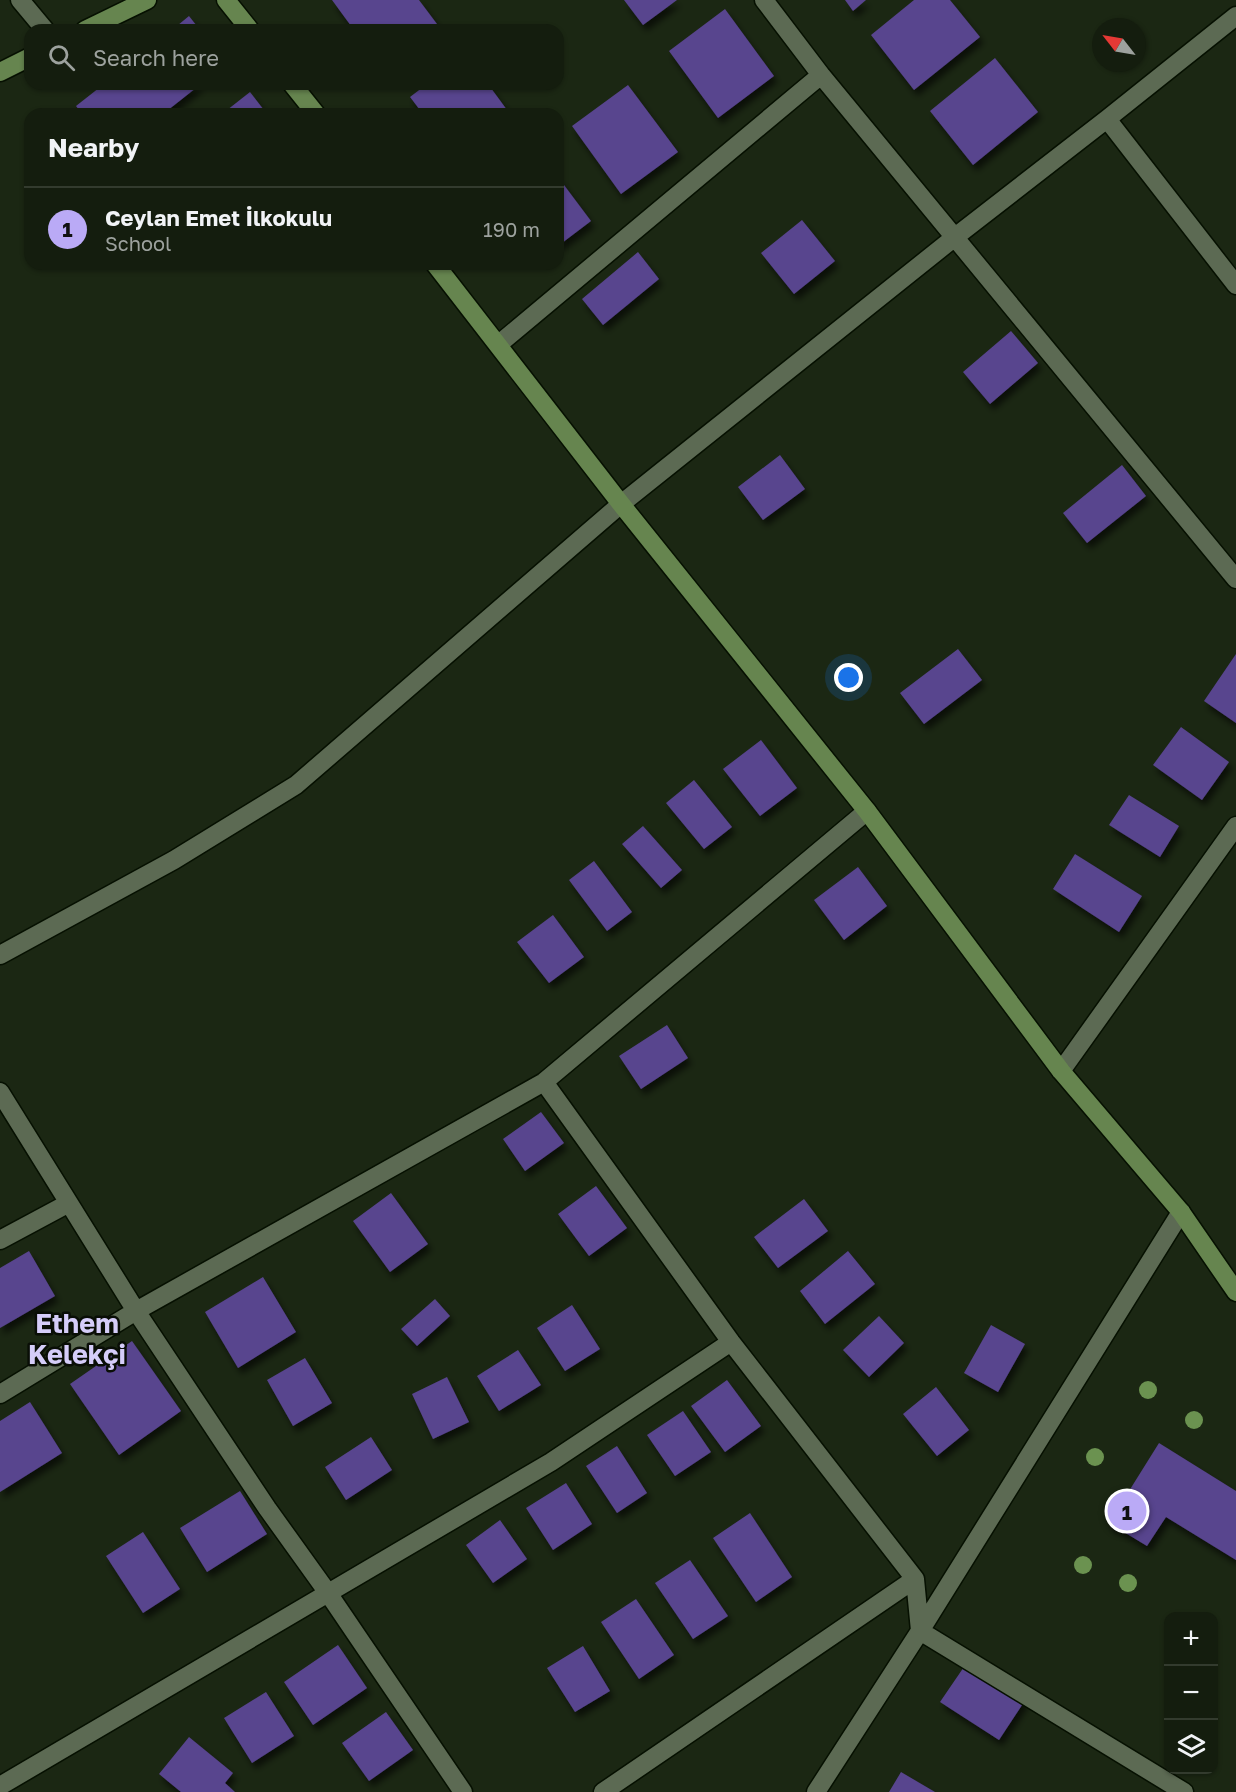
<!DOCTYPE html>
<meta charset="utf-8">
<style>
body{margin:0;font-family:"Golos Text",sans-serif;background:#1d2617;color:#f1f3f6}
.controls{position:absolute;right:18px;bottom:18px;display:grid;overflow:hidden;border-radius:12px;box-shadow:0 2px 4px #0004}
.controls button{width:54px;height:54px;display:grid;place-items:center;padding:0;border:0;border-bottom:2px solid #333b2e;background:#141d0e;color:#f1f3f6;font:30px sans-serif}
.compass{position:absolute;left:1092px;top:18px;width:54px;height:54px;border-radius:50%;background:#141d0e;box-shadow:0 2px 4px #0004;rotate:301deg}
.you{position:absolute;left:849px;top:678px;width:21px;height:21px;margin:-15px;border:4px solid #fff;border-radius:50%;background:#1a73e8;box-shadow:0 0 0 9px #1a73e833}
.badge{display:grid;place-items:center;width:39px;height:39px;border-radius:50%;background:#baaaf6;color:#111;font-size:20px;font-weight:700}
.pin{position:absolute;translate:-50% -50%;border:3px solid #fff;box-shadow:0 2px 6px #0006}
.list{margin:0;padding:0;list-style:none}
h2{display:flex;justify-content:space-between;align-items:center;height:78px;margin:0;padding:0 24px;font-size:26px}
h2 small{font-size:20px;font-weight:400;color:#9da29e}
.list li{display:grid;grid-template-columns:39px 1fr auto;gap:18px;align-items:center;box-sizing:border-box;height:84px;padding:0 24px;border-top:2px solid #333b2e}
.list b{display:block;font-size:22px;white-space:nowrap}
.list p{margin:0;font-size:20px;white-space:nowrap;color:#9da29e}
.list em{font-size:20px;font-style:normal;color:#9da29e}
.icon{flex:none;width:33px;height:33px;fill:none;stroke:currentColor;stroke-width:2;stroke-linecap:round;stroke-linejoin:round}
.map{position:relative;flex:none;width:1236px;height:1792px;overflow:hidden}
.search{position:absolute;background:#141d0e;box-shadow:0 2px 4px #0004;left:24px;top:24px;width:540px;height:66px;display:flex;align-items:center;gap:15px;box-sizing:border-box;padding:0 21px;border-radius:18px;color:#9da29e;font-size:22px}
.panel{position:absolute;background:#141d0e;box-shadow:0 2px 4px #0004;left:24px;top:108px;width:540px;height:162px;border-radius:18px}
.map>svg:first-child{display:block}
.building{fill:#58448e;filter:url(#shadow)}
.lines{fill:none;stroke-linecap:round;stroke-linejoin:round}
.street-casing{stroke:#061001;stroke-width:21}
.secondary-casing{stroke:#061001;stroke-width:21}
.street{stroke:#5c6a53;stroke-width:18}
.secondary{stroke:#66854f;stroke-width:18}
.tree{fill:#6b9250}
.labels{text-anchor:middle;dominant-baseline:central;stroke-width:5;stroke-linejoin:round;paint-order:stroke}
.district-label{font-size:27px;font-weight:bold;fill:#d5cdf9;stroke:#090e06}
</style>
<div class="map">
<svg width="1236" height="1792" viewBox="0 0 1236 1792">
<defs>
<filter id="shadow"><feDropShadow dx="3.5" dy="6" stdDeviation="3" flood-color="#0009"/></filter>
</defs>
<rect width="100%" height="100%" fill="#1b2713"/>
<path class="building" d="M 332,0 L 419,0 L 437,24 L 430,30 L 354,30 Z
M 624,0 L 677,0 L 643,25 Z
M 845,0 L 866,0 L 853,11 Z
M 914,0 L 950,0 L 980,37 L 914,90 L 871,35 Z
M 725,9 L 774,76 L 718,118 L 669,51 Z
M 189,16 L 200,30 L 172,30 Z
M 995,58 L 1038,112 L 973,165 L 930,111 Z
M 104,84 L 201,84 L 163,114 L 82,114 L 76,106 Z
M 427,84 L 488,84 L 510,114 L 423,114 L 410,97 Z
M 628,85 L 678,152 L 621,194 L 572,126 Z
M 250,92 L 267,114 L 222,114 Z
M 558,177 L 591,221 L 558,246 Z
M 802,220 L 835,261 L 794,294 L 761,253 Z
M 638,252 L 659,279 L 603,325 L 582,299 Z
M 1011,331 L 1038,363 L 990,404 L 963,372 Z
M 780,455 L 805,489 L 763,520 L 738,487 Z
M 1122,465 L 1146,496 L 1087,543 L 1063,513 Z
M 958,649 L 982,680 L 924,724 L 900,693 Z
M 1236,654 L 1236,723 L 1204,701 Z
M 1181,727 L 1229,762 L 1202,800 L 1153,765 Z
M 761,740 L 797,788 L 760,816 L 723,769 Z
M 694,780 L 732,827 L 704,849 L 666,803 Z
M 1129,795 L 1179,826 L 1160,857 L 1109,825 Z
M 643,826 L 682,870 L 661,888 L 622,844 Z
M 1075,854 L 1142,896 L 1119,932 L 1053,889 Z
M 594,861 L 632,912 L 607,931 L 569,880 Z
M 858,867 L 887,906 L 844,940 L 814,900 Z
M 553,915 L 584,957 L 549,983 L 517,942 Z
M 667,1025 L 688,1058 L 641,1089 L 619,1056 Z
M 541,1112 L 564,1143 L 525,1171 L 503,1139 Z
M 596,1186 L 627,1228 L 589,1256 L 558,1214 Z
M 391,1193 L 428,1244 L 390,1272 L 353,1221 Z
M 804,1199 L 828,1231 L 778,1268 L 754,1237 Z
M 29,1251 L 55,1296 L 0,1328 L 0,1268 Z
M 848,1251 L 875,1284 L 825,1324 L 800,1291 Z
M 263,1277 L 296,1332 L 238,1368 L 205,1312 Z
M 435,1299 L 450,1316 L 417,1346 L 401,1329 Z
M 572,1305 L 600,1349 L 565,1371 L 537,1328 Z
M 879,1316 L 904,1343 L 869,1377 L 843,1350 Z
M 991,1325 L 1025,1344 L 998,1392 L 964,1373 Z
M 132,1341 L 181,1411 L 119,1455 L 70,1384 Z
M 518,1350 L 541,1385 L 499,1411 L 477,1376 Z
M 305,1358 L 332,1403 L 293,1426 L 267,1380 Z
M 447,1377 L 469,1422 L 433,1439 L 412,1394 Z
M 727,1380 L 761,1426 L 725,1452 L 691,1406 Z
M 936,1387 L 969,1430 L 937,1456 L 903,1414 Z
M 30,1402 L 62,1453 L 0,1492 L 0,1421 Z
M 683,1411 L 711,1452 L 675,1476 L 647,1435 Z
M 371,1437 L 392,1470 L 346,1500 L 325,1467 Z
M 1159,1443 L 1236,1491 L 1236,1560 L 1166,1517 L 1147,1546 L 1109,1523 Z
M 617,1446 L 647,1493 L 617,1513 L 586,1466 Z
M 566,1483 L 592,1524 L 553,1550 L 526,1508 Z
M 240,1491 L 267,1534 L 207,1572 L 180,1528 Z
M 750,1513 L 792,1577 L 756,1602 L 713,1538 Z
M 500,1520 L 527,1559 L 493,1583 L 466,1545 Z
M 143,1532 L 180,1589 L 143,1613 L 106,1556 Z
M 690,1560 L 728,1616 L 693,1639 L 655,1583 Z
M 636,1599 L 674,1655 L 639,1679 L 601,1622 Z
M 338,1645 L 367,1688 L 313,1725 L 284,1682 Z
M 583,1646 L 610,1691 L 575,1712 L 547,1668 Z
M 968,1661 L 1026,1699 L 999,1740 L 940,1702 Z
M 266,1692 L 294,1736 L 252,1763 L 224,1718 Z
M 386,1712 L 413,1750 L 369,1781 L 342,1743 Z
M 189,1737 L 233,1773 L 225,1783 L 235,1792 L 181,1792 L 159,1774 Z
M 901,1772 L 935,1792 L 889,1792 Z"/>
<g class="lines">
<defs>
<path id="street" d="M 20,0 L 45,30
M 764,0 L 821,75 L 1236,579
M 1107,119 L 1236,285
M 499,344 L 821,75
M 0,955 L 174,860 L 296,785 L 621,504 L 955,237 L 1107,119 L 1236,16
M 1061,1071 L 1236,826
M 544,1082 L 731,1342 L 915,1579
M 0,1092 L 136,1311 L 267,1508 L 328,1593 L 463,1792
M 0,1240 L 69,1203
M 0,1394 L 136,1311 L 544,1082 L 867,811
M 0,1786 L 551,1462 L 731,1342
M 603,1792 L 915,1579 L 920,1631 L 1184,1792
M 816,1792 L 920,1631 L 1181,1212"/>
<path id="secondary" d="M 226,0 L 250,30
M 85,30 L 147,0
M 0,72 L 30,57
M 292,84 L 316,114
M 435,264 L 621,504 L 867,811 L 1061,1071 L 1181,1212 L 1236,1292"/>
</defs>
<use href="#street" class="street-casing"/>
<use href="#secondary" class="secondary-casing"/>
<use href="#street" class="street"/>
<use href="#secondary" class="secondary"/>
</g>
<g class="tree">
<circle cx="1148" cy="1390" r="9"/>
<circle cx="1194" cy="1420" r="9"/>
<circle cx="1095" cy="1457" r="9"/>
<circle cx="1083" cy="1565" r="9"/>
<circle cx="1128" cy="1583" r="9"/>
</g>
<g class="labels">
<g class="district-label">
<text x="77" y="1323">Ethem<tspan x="77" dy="31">Kelekçi</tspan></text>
</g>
</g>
</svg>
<div class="controls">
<button>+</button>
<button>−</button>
<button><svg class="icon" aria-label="layers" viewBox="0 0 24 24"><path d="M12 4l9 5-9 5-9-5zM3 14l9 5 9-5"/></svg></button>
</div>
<svg class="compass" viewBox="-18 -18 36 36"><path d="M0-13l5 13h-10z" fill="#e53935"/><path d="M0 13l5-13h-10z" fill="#9da29e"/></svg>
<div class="you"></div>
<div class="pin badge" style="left:1127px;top:1511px">1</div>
<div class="search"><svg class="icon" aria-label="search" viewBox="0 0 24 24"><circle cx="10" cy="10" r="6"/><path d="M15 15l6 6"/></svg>Search here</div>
<section class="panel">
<h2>Nearby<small></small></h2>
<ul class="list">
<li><span class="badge">1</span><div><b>Ceylan Emet İlkokulu</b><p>School</p></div><em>190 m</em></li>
</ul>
</section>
</div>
